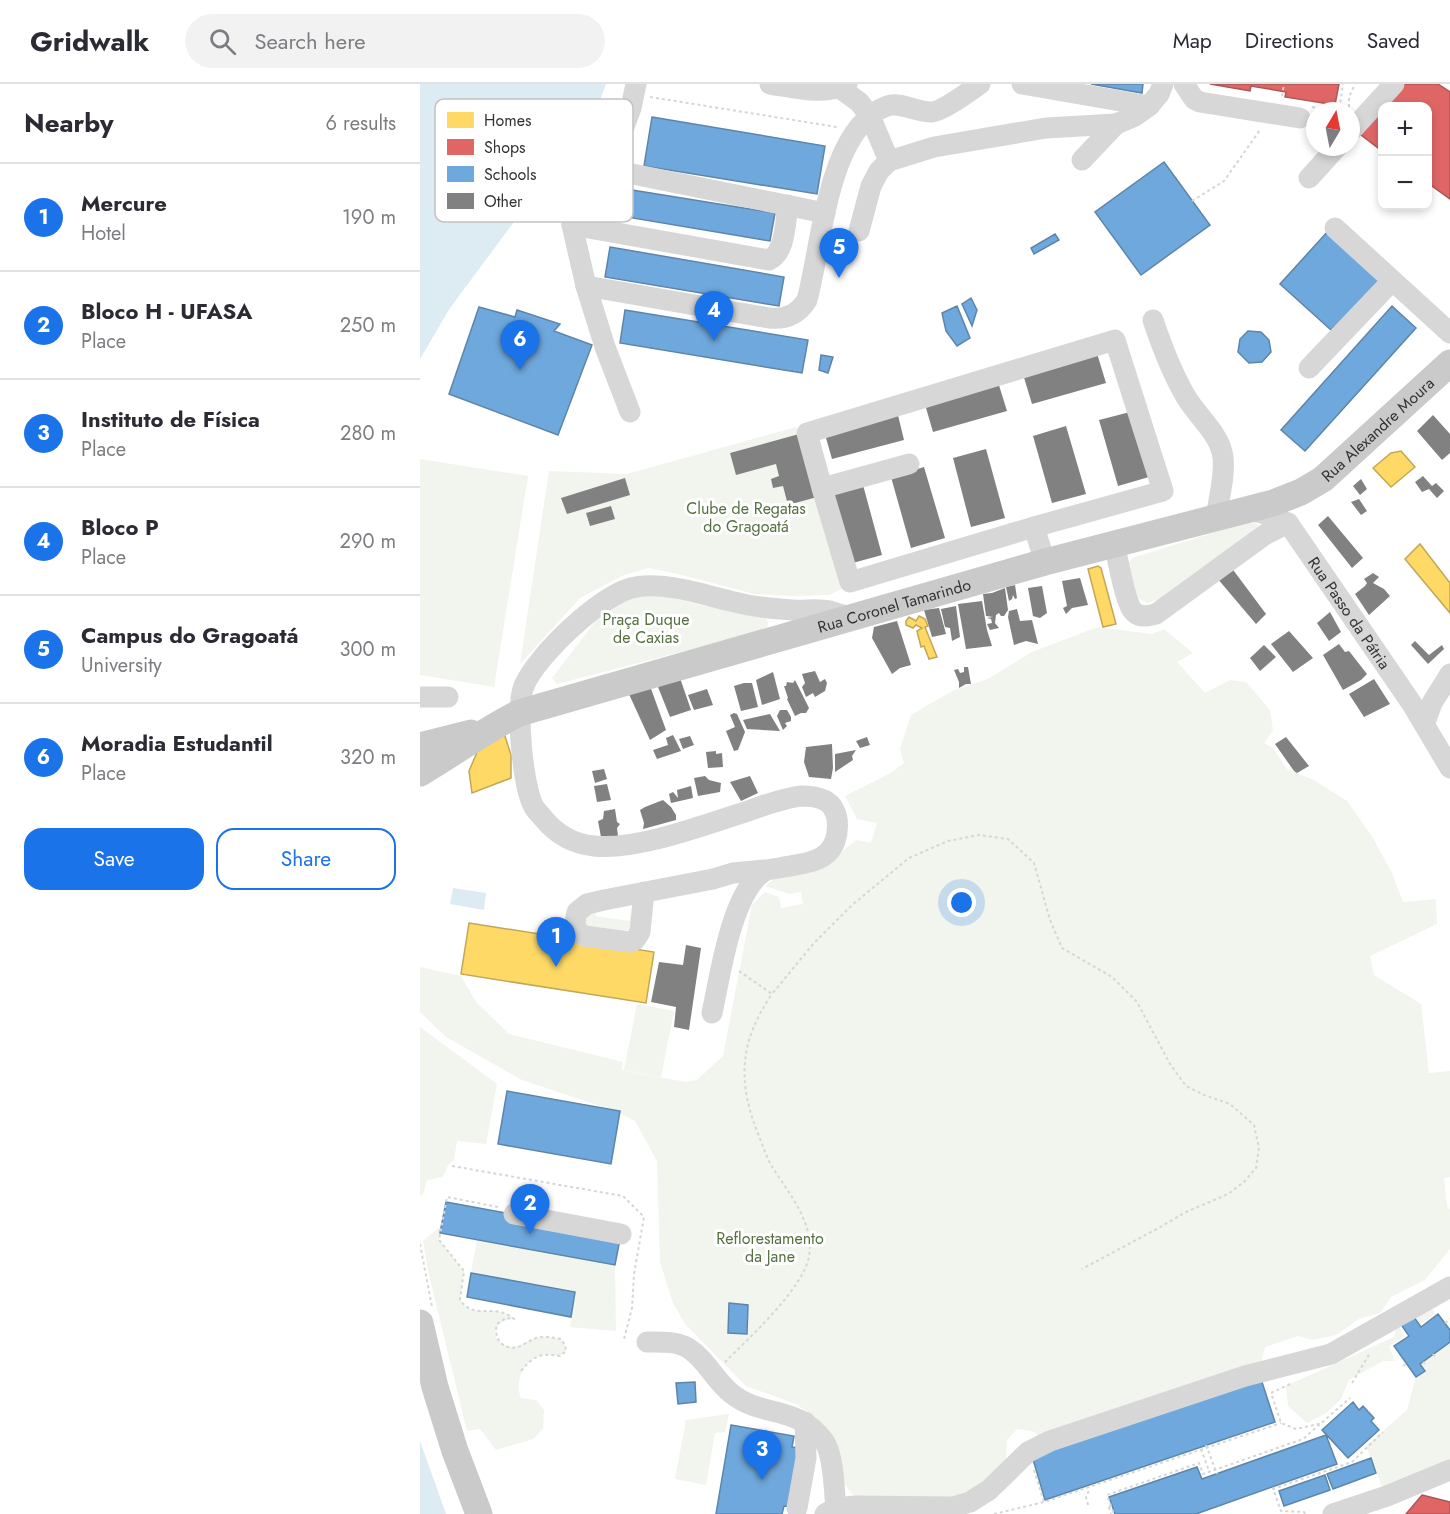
<!DOCTYPE html>
<meta charset="utf-8">
<style>
body{margin:0;font-family:Jost,sans-serif;background:#f2f2f3;color:#2b2b33}
.controls{position:absolute;right:18px;top:18px;display:grid;overflow:hidden;border-radius:12px;box-shadow:0 3px 9px #0003}
.controls button{width:54px;height:54px;display:grid;place-items:center;padding:0;border:0;border-bottom:2px solid #e1e1e2;background:#fff;color:#2b2b33;font:30px sans-serif}
.compass{position:absolute;left:886px;top:18px;width:54px;height:54px;border-radius:50%;background:#fff;box-shadow:0 3px 9px #0003;rotate:10deg}
.you{position:absolute;left:542px;top:819px;width:21px;height:21px;margin:-15px;border:4px solid #fff;border-radius:50%;background:#1a73e8;box-shadow:0 0 0 9px #1a73e833}
.badge{display:grid;place-items:center;width:39px;height:39px;border-radius:50%;background:#1a73e8;color:#fff;font-size:20px;font-weight:700}
.pin{position:absolute;translate:-50% -50px;filter:drop-shadow(0 2px 3px #0008)}
.pin::after{content:'';position:absolute;top:32px;width:21px;height:18px;background:inherit;clip-path:polygon(0 0,100% 0,50% 100%)}
.list{margin:0;padding:0;list-style:none}
h2{display:flex;justify-content:space-between;align-items:center;height:78px;margin:0;padding:0 24px;font-size:26px}
h2 small{font-size:20px;font-weight:400;color:#7c7c81}
.list li{display:grid;grid-template-columns:39px 1fr auto;gap:18px;align-items:center;box-sizing:border-box;height:108px;padding:0 24px;border-top:2px solid #e1e1e2}
.list b{display:block;font-size:22px;white-space:nowrap}
.list p{margin:0;font-size:20px;white-space:nowrap;color:#7c7c81}
.list em{font-size:20px;font-style:normal;color:#7c7c81}
.actions{display:flex;gap:12px;padding:18px 24px}
.actions a{flex:1;padding:14px 0;border:2px solid #1a73e8;border-radius:18px;text-align:center;font-size:21px;color:#1a73e8}
.actions .main{background:#1a73e8;color:#fff}
.icon{flex:none;width:33px;height:33px;fill:none;stroke:currentColor;stroke-width:2;stroke-linecap:round;stroke-linejoin:round}
.map{position:relative;flex:none;width:1030px;height:1430px;overflow:hidden}
header{display:flex;align-items:center;gap:36px;box-sizing:border-box;height:84px;padding:0 30px;background:#fff;border-bottom:2px solid #e1e1e2}
header strong{font-size:28px}
nav{display:flex;gap:33px;margin-inline-start:auto;font-size:21px}
.search{width:420px;height:54px;background:#f2f2f3;display:flex;align-items:center;gap:15px;box-sizing:border-box;padding:0 21px;border-radius:33px;color:#7c7c81;font-size:22px}
main{display:flex}
aside{flex:1;background:#fff}
.map>svg:first-child{display:block}
.green{fill:#f1f5ed}
.water{fill:#ddebf3}
.homes{fill:#ffd966;stroke:#c2a757;stroke-width:1.5}
.shops{fill:#e06666;stroke:#ac5757;stroke-width:1.5}
.schools{fill:#6fa8dc;stroke:#5d85a9;stroke-width:1.5}
.building{fill:#818181}
.lines{fill:none;stroke-linecap:round;stroke-linejoin:round}
.path{stroke:#d6d6d6;stroke-width:2;stroke-dasharray:3 3;stroke-linecap:butt}
.minor{stroke:#d7d7d7;stroke-width:21}
.major{stroke:#cacaca;stroke-width:27}
.path-bridge{stroke:#d6d6d6;stroke-width:2;stroke-dasharray:3 3;stroke-linecap:butt}
.labels{text-anchor:middle;dominant-baseline:central;stroke-width:6;stroke-linejoin:round;paint-order:stroke}
.street-label{font-size:16px;fill:#333;stroke:#fff}
.park-label{font-size:16px;fill:#56703f;stroke:#fff}
.key{fill:#fff;stroke:#c2c2c2;stroke-width:1.5}
.key-label{font-size:16px;fill:#333}
</style>
<header>
<strong>Gridwalk</strong>
<div class="search"><svg class="icon" aria-label="search" viewBox="0 0 24 24"><circle cx="10" cy="10" r="6"/><path d="M15 15l6 6"/></svg>Search here</div>
<nav><a>Map</a><a>Directions</a><a>Saved</a></nav>
</header>
<main>
<aside>
<h2>Nearby<small>6 results</small></h2>
<ul class="list">
<li><span class="badge">1</span><div><b>Mercure</b><p>Hotel</p></div><em>190 m</em></li>
<li><span class="badge">2</span><div><b>Bloco H - UFASA</b><p>Place</p></div><em>250 m</em></li>
<li><span class="badge">3</span><div><b>Instituto de Física</b><p>Place</p></div><em>280 m</em></li>
<li><span class="badge">4</span><div><b>Bloco P</b><p>Place</p></div><em>290 m</em></li>
<li><span class="badge">5</span><div><b>Campus do Gragoatá</b><p>University</p></div><em>300 m</em></li>
<li><span class="badge">6</span><div><b>Moradia Estudantil</b><p>Place</p></div><em>320 m</em></li>
</ul>
<div class="actions"><a class="main">Save</a><a>Share</a></div>
</aside>
<div class="map">
<svg width="1030" height="1430" viewBox="0 0 1030 1430">
<rect width="100%" height="100%" fill="#fff"/>
<path class="green" d="M 376,343 L 423,504 L 409,511 L 373,512 L 334,510 L 258,490 L 228,484 L 204,491 L 160,514 L 100,580 L 129,387 L 207,390 Z
M 0,375 L 108,392 L 74,603 L 0,591 Z
M 828,438 L 838,440 L 837,446 L 738,516 L 727,519 L 718,514 L 708,481 L 712,474 Z
M 221,511 L 248,512 L 276,520 L 346,533 L 348,539 L 347,546 L 137,600 L 132,594 L 175,538 L 195,522 Z
M 678,543 L 732,550 L 744,545 L 773,569 L 757,578 L 785,609 L 810,596 L 826,598 L 850,626 L 853,646 L 844,659 L 853,664 L 867,685 L 894,696 L 927,717 L 953,754 L 972,789 L 983,818 L 1016,815 L 1017,840 L 950,872 L 954,891 L 1001,920 L 1009,989 L 1030,987 L 1030,1093 L 1024,1094 L 1027,1122 L 1030,1126 L 1030,1165 L 1005,1196 L 971,1213 L 960,1229 L 939,1235 L 916,1251 L 893,1256 L 878,1252 L 845,1263 L 841,1278 L 623,1354 L 612,1347 L 597,1345 L 587,1356 L 586,1374 L 582,1384 L 555,1407 L 534,1415 L 441,1416 L 431,1409 L 425,1400 L 417,1369 L 403,1340 L 376,1320 L 326,1302 L 265,1240 L 253,1219 L 240,1178 L 237,1077 L 215,1037 L 198,1028 L 102,996 L 26,953 L 0,928 L 0,883 L 41,892 L 56,918 L 89,950 L 203,978 L 202,986 L 266,998 L 277,996 L 303,972 L 332,821 L 345,808 L 359,813 L 361,824 L 383,820 L 381,808 L 369,810 L 345,802 L 358,792 L 420,769 L 436,756 L 451,759 L 457,739 L 437,735 L 425,712 L 469,690 L 484,679 L 480,665 L 491,631 L 534,606 L 568,595 L 612,568 Z
M 176,826 L 176,832 L 209,837 L 211,831 L 214,833 L 217,845 C 200,849 183,840 168,845 L 164,835 Z
M 217,920 L 254,927 L 241,993 L 204,986 Z
M 0,943 L 77,1000 L 66,1060 L 37,1057 L 34,1076 L 28,1081 L 23,1093 L 7,1096 L 3,1111 L 0,1112 Z
M 21,1142 L 19,1156 L 44,1187 L 40,1216 C 55,1237 75,1218 94,1235 C 77,1234 66,1253 85,1261 C 98,1268 108,1254 121,1253 C 127,1252 135,1254 141,1255 L 145,1261 L 146,1267 L 140,1272 C 135,1271 126,1269 121,1271 C 103,1276 94,1299 101,1314 L 116,1316 L 124,1326 L 123,1345 L 113,1355 L 76,1366 L 60,1345 L 47,1347 L 8,1187 L 3,1157 Z
M 57,1156 L 195,1181 L 196,1247 L 150,1243 L 155,1208 L 51,1189 Z
M 994,1222 L 999,1229 L 1011,1223 L 1015,1229 L 1001,1240 L 993,1230 L 978,1241 L 985,1252 L 969,1262 L 975,1277 L 963,1277 L 929,1296 L 921,1315 L 906,1329 L 887,1339 L 868,1322 L 866,1302 L 974,1253 L 976,1245 L 973,1234 Z
M 1030,1258 L 1030,1380 L 963,1405 L 946,1362 L 987,1326 L 996,1293 L 1005,1287 L 1000,1280 Z
M 309,1330 L 305,1348 L 295,1349 L 286,1401 L 255,1395 L 266,1336 Z"/>
<path class="water" d="M 0,0 L 186,0 L 177,24 L 160,49 L 30,224 L 0,275 Z
M 33,804 L 66,809 L 64,826 L 30,820 Z
M 0,1357 L 26,1430 L 0,1430 Z"/>
<path class="homes" d="M 981,367 L 995,383 L 971,403 L 953,384 L 971,369 Z
M 1000,460 L 1030,499 L 1030,529 L 985,475 Z
M 678,482 L 681,484 L 696,540 L 683,543 L 668,485 Z
M 499,532 L 505,535 L 508,542 L 505,543 L 517,573 L 509,575 L 504,562 L 501,563 L 497,547 L 502,544 L 496,541 L 493,544 L 486,541 L 486,537 L 489,533 L 496,537 Z
M 84,649 L 91,671 L 91,694 L 52,709 L 49,687 L 58,666 Z
M 49,839 L 234,868 L 226,919 L 41,890 Z"/>
<path class="shops" d="M 790,0 L 919,0 L 915,21 L 865,13 L 866,8 L 831,2 L 830,7 Z
M 982,0 L 1018,0 L 1030,8 L 1030,115 L 1008,99 L 1008,22 L 962,22 L 962,67 L 937,48 Z
M 1002,1411 L 1030,1418 L 1030,1430 L 986,1430 Z"/>
<path class="schools" d="M 671,0 L 723,0 L 722,9 Z
M 232,33 L 405,62 L 397,110 L 224,82 Z
M 744,78 L 790,141 L 721,191 L 675,128 Z
M 175,100 L 355,129 L 350,157 L 171,127 Z
M 909,146 L 964,196 L 911,246 L 860,200 Z
M 635,150 L 639,156 L 614,170 L 611,164 Z
M 190,163 L 364,193 L 359,222 L 185,193 Z
M 551,214 L 557,226 L 552,242 L 542,220 Z
M 537,222 L 550,254 L 537,262 L 526,247 L 522,229 Z
M 972,222 L 996,244 L 885,367 L 861,346 Z
M 59,223 L 95,233 L 97,226 L 140,240 L 134,247 L 172,261 L 138,351 L 29,310 Z
M 205,226 L 388,256 L 382,289 L 200,259 Z
M 828,247 L 841,248 L 849,256 L 851,268 L 842,278 L 829,279 L 818,268 L 820,255 Z
M 401,271 L 413,273 L 408,289 L 399,286 Z
M 87,1007 L 200,1027 L 191,1080 L 78,1060 Z
M 26,1118 L 201,1150 L 195,1181 L 20,1149 Z
M 51,1189 L 155,1208 L 151,1233 L 47,1213 Z
M 309,1219 L 328,1221 L 327,1250 L 308,1249 Z
M 1018,1230 L 1030,1246 L 1030,1258 L 1000,1280 L 1005,1287 L 996,1293 L 974,1262 L 989,1252 L 982,1242 L 994,1233 L 1001,1243 Z
M 841,1295 L 855,1338 L 625,1416 L 612,1372 Z
M 275,1298 L 276,1318 L 258,1320 L 256,1299 Z
M 933,1318 L 939,1326 L 943,1322 L 954,1334 L 951,1337 L 959,1346 L 928,1374 L 902,1346 Z
M 311,1341 L 374,1352 L 372,1363 L 380,1364 L 370,1423 L 364,1422 L 362,1430 L 296,1430 Z
M 906,1351 L 917,1380 L 776,1430 L 695,1430 L 689,1413 L 777,1383 L 782,1395 Z
M 951,1374 L 956,1389 L 913,1405 L 907,1390 Z
M 905,1391 L 910,1406 L 864,1422 L 859,1407 Z"/>
<path class="building" d="M 676,266 L 686,299 L 612,320 L 602,287 Z
M 577,295 L 587,327 L 513,348 L 504,317 Z
M 477,327 L 484,356 L 412,375 L 404,347 Z
M 710,328 L 729,393 L 698,402 L 679,336 Z
M 1013,331 L 1030,350 L 1030,369 L 1022,376 L 997,347 Z
M 646,342 L 666,410 L 632,419 L 613,352 Z
M 379,350 L 397,413 L 368,421 L 363,402 L 353,404 L 351,395 L 359,392 L 356,380 L 316,391 L 310,369 Z
M 566,365 L 585,434 L 551,443 L 533,374 Z
M 504,383 L 525,454 L 491,464 L 471,393 Z
M 1003,392 L 1012,402 L 1016,399 L 1024,407 L 1017,414 L 1009,405 L 1002,408 L 995,398 Z
M 205,394 L 210,411 L 147,430 L 141,414 Z
M 941,395 L 947,405 L 940,411 L 933,402 Z
M 443,401 L 462,471 L 429,480 L 409,410 Z
M 939,415 L 947,427 L 941,431 L 931,418 Z
M 191,422 L 195,435 L 170,442 L 166,429 Z
M 908,432 L 943,474 L 932,484 L 898,441 Z
M 811,483 L 846,530 L 836,540 L 797,494 Z
M 953,489 L 959,493 L 953,499 L 964,505 L 970,512 L 949,531 L 935,510 L 945,502 L 947,499 L 944,495 Z
M 660,494 L 668,521 L 652,524 L 646,530 L 643,524 L 647,522 L 642,497 Z
M 595,501 L 597,514 L 595,515 L 593,511 L 592,515 L 589,517 L 586,503 Z
M 622,502 L 627,529 L 620,534 L 613,532 L 608,504 Z
M 585,504 L 588,526 L 584,532 L 581,532 L 579,529 L 576,531 L 575,539 L 579,544 L 570,546 L 567,540 L 572,539 L 571,535 L 567,534 L 573,533 L 566,532 L 563,510 L 572,509 Z
M 562,517 L 567,546 L 572,562 L 546,565 L 538,520 Z
M 536,522 L 540,553 L 532,557 L 530,544 L 525,543 L 521,525 Z
M 519,524 L 526,550 L 512,553 L 504,526 Z
M 597,525 L 600,537 L 612,536 L 618,560 L 606,557 L 594,561 L 588,533 L 589,527 Z
M 910,528 L 921,548 L 909,557 L 897,539 Z
M 477,537 L 491,581 L 480,584 L 472,590 L 452,554 L 454,543 Z
M 869,547 L 893,574 L 873,588 L 851,560 Z
M 995,557 L 1009,571 L 1022,561 L 1024,565 L 1008,580 L 991,561 Z
M 919,560 L 925,568 L 929,567 L 947,590 L 941,596 L 923,606 L 903,571 Z
M 844,561 L 856,573 L 840,587 L 830,574 Z
M 544,583 L 548,583 L 551,600 L 546,600 L 539,604 L 539,598 L 534,586 L 538,585 L 540,589 L 544,588 Z
M 395,587 L 400,598 L 405,595 L 407,599 L 405,607 L 395,613 L 393,609 L 386,613 L 382,603 L 385,599 L 382,590 Z
M 353,588 L 360,615 L 342,621 L 336,596 Z
M 260,594 L 271,626 L 250,633 L 238,603 Z
M 954,595 L 970,620 L 944,633 L 929,610 Z
M 375,596 L 389,624 L 386,629 L 381,629 L 375,632 L 367,615 L 368,614 L 364,602 L 366,602 L 367,598 L 373,599 Z
M 324,599 L 332,599 L 338,623 L 321,627 L 314,602 Z
M 230,602 L 246,646 L 230,656 L 208,608 Z
M 287,605 L 293,621 L 274,626 L 268,611 Z
M 360,626 L 367,626 L 371,633 L 371,637 L 365,639 L 367,642 L 363,646 L 357,632 Z
M 314,629 L 317,630 L 325,648 L 318,666 L 314,667 L 306,647 L 315,643 L 310,631 Z
M 350,630 L 360,647 L 327,645 L 323,636 Z
M 253,651 L 261,667 L 237,675 L 233,666 L 248,661 L 246,654 Z
M 270,652 L 274,661 L 263,665 L 259,655 Z
M 447,653 L 450,661 L 440,664 L 436,657 Z
M 866,653 L 889,682 L 877,689 L 874,687 L 855,660 Z
M 412,660 L 413,684 L 411,695 L 389,693 L 384,678 L 386,663 Z
M 436,666 L 432,672 L 433,676 L 415,688 L 415,670 Z
M 296,667 L 296,670 L 302,669 L 303,683 L 288,684 L 286,668 Z
M 184,685 L 187,695 L 175,699 L 172,687 Z
M 285,692 L 289,696 L 301,699 L 300,708 L 278,712 L 274,694 Z
M 330,692 L 338,709 L 321,717 L 310,698 Z
M 187,700 L 191,716 L 177,718 L 174,702 Z
M 271,702 L 273,714 L 251,719 L 249,710 L 253,708 L 258,714 L 257,706 Z
M 243,716 L 251,723 L 256,731 L 256,736 L 223,745 L 224,739 L 220,726 L 225,723 Z
M 195,725 L 197,738 L 200,740 L 197,744 L 198,752 L 181,753 L 178,737 L 183,735 L 184,727 Z
M 266,861 L 281,864 L 269,946 L 254,943 L 256,923 L 231,918 L 239,878 L 263,881 Z"/>
<g class="lines">
<path class="path" d="M 862,12 L 864,0
M 230,13 L 417,43
M 892,23 L 919,27 L 923,0
M 929,23 L 929,13 L 935,0
M 772,117 L 804,97 L 840,46
M 319,887 L 352,910 L 394,859 L 432,821 L 489,774 L 528,757 L 559,751 L 588,755 L 614,779 L 630,836 L 642,864 L 692,893 L 717,918 L 750,980 L 766,1002 L 784,1011 L 810,1020 L 834,1041 L 839,1064 L 836,1084 L 824,1098 L 808,1110 L 766,1128 L 733,1147 L 662,1185
M 32,1082 L 203,1112 L 224,1133 L 214,1190 L 212,1224 L 204,1255
M 78,1123 L 27,1113 L 19,1156 L 44,1187 L 40,1216 C 55,1237 75,1218 94,1235 L 86,1234 L 77,1240 C 73,1253 82,1267 98,1263 C 106,1260 112,1254 121,1253 C 127,1252 134,1254 141,1255 L 145,1261 L 146,1267 L 140,1272 C 121,1269 114,1271 101,1287
M 0,1160 L 12,1223
M 1025,1239 L 1030,1235
M 1013,1270 L 1015,1273
M 305,1278 C 328,1255 384,1204 389,1172 C 395,1139 367,1107 351,1081 C 346,1072 343,1062 339,1052 C 317,999 319,958 352,910
M 1003,1278 L 1005,1280
M 983,1282 L 986,1280
M 932,1299 L 950,1269
M 870,1300 L 851,1309 L 861,1339 L 876,1345 L 903,1339
M 949,1328 L 950,1327
M 781,1365 L 789,1387
M 614,1386 L 624,1418
M 668,1421 L 666,1413 L 670,1404
M 691,1422 L 687,1411 L 779,1379 L 783,1390 L 883,1355 L 930,1314
M 689,1423 L 691,1422 L 694,1430
M 689,1423 L 691,1430
M 574,1430 L 624,1418 L 861,1339
M 885,1430 L 884,1428 L 861,1427 L 853,1405 L 932,1378 L 963,1348"/>
<g class="minor">
<path d="M 350,0 C 376,4 402,12 427,0"/>
<path d="M 414,0 L 439,18 L 450,32 L 469,77"/>
<path d="M 602,0 L 729,22"/>
<path d="M 764,0 L 774,15 L 780,18 L 880,34"/>
<path d="M 931,47 L 974,0"/>
<path d="M 662,76 L 696,40 L 715,32 L 729,22 L 739,10 L 743,0"/>
<path d="M 173,82 L 405,129"/>
<path d="M 889,94 L 917,63"/>
<path d="M 152,141 L 349,176 C 366,168 365,138 368,121"/>
<path d="M 915,144 L 1030,249"/>
<path d="M 439,147 L 451,102 L 459,87 L 469,77 L 514,63 L 626,44 L 696,40"/>
<path d="M 166,202 L 349,234 C 366,236 378,230 387,216 C 402,162 407,44 467,22 C 480,17 498,29 512,28 C 523,27 550,7 560,0"/>
<path d="M 733,236 C 742,263 752,289 766,313 C 778,333 800,350 803,373 C 805,393 799,414 796,433"/>
<path d="M 889,284 L 972,197"/>
<path d="M 210,328 L 185,263 L 166,202 L 152,141 L 153,120 L 162,95 L 203,46 L 211,24 L 216,0"/>
<path d="M 402,404 L 430,498 L 614,443 L 743,407 L 695,256 L 387,349 L 402,404 L 489,380"/>
<path id="s1" d="M 825,426 L 842,429 L 868,439 L 992,620 L 1030,684"/>
<path d="M 614,443 L 625,478"/>
<path d="M 694,460 C 698,474 705,520 714,528 C 720,534 728,532 736,530 L 846,450 L 868,439"/>
<path d="M 0,613 L 28,613"/>
<path d="M 1005,638 L 1012,619 L 1030,590"/>
<path d="M 224,808 L 220,848 L 215,856 L 210,858 L 164,852 C 154,846 154,839 157,828 L 167,820 L 184,816 L 293,795 L 313,789 L 344,786"/>
<path d="M 292,929 C 300,893 311,810 343,788 C 347,785 354,785 359,784 C 379,780 407,780 415,757 C 418,748 419,735 414,726 C 409,714 393,712 381,712 C 363,714 345,721 328,727 C 287,740 216,767 174,762 C 153,760 136,750 123,734 C 120,730 115,726 113,721 C 103,701 95,623 104,602 C 116,572 183,508 216,503 C 253,497 296,516 334,522 C 346,524 359,525 372,526 C 384,527 398,524 410,527 C 417,529 424,532 431,534"/>
<path d="M 94,1130 L 201,1150"/>
<path d="M 227,1258 C 241,1258 256,1257 268,1264 C 286,1275 295,1297 312,1310 C 342,1334 376,1320 404,1357 C 414,1371 414,1407 416,1424"/>
<path d="M 377,1424 L 386,1374 L 385,1338"/>
<path d="M 405,1430 L 416,1424 L 435,1422 L 533,1423 L 550,1418 L 569,1406 L 608,1368 L 630,1357 L 825,1292 L 911,1270 L 1030,1203"/>
<path d="M 913,1430 L 967,1412 L 1030,1386"/>
</g>
<g class="major">
<path d="M 0,662 L 51,649"/>
<path id="s2" d="M 0,689 C 34,669 65,646 99,629 L 625,478 L 853,419 L 881,408 L 903,395 L 1030,279"/>
<path d="M 0,1239 L 15,1303 L 35,1367 L 59,1430"/>
</g>
<path class="path-bridge" d="M 786,1361 L 797,1390"/>
</g>
<g class="labels">
<g class="street-label">
<text stroke="none"><textPath href="#s2" startOffset="1028">Rua Alexandre Moura</textPath></text>
<text stroke="none"><textPath href="#s2" startOffset="506">Rua Coronel Tamarindo</textPath></text>
<text stroke="none"><textPath href="#s1" startOffset="154">Rua Passo da Pátria</textPath></text>
</g>
<g class="park-label">
<text x="326" y="424">Clube de Regatas<tspan x="326" dy="18">do Gragoatá</tspan></text>
<text x="226" y="535">Praça Duque<tspan x="226" dy="18">de Caxias</tspan></text>
<text x="350" y="1154">Reflorestamento<tspan x="350" dy="18">da Jane</tspan></text>
</g>
</g>
<rect x="15" y="15" width="198" height="123" rx="9" class="key"/>
<rect x="27" y="28" width="27" height="16" fill="#ffd966"/>
<rect x="27" y="55" width="27" height="16" fill="#e06666"/>
<rect x="27" y="82" width="27" height="16" fill="#6fa8dc"/>
<rect x="27" y="109" width="27" height="16" fill="#818181"/>
<g class="key-label">
<text x="64" y="42">Homes</text>
<text x="64" y="69">Shops</text>
<text x="64" y="96">Schools</text>
<text x="64" y="123">Other</text>
</g>
</svg>
<div class="controls">
<button>+</button>
<button>−</button>
</div>
<svg class="compass" viewBox="-18 -18 36 36"><path d="M0-13l5 13h-10z" fill="#e53935"/><path d="M0 13l5-13h-10z" fill="#7c7c81"/></svg>
<div class="you"></div>
<div class="pin badge" style="left:136px;top:883px">1</div>
<div class="pin badge" style="left:110px;top:1150px">2</div>
<div class="pin badge" style="left:342px;top:1396px">3</div>
<div class="pin badge" style="left:294px;top:257px">4</div>
<div class="pin badge" style="left:419px;top:194px">5</div>
<div class="pin badge" style="left:100px;top:286px">6</div>
</div>
</main>
